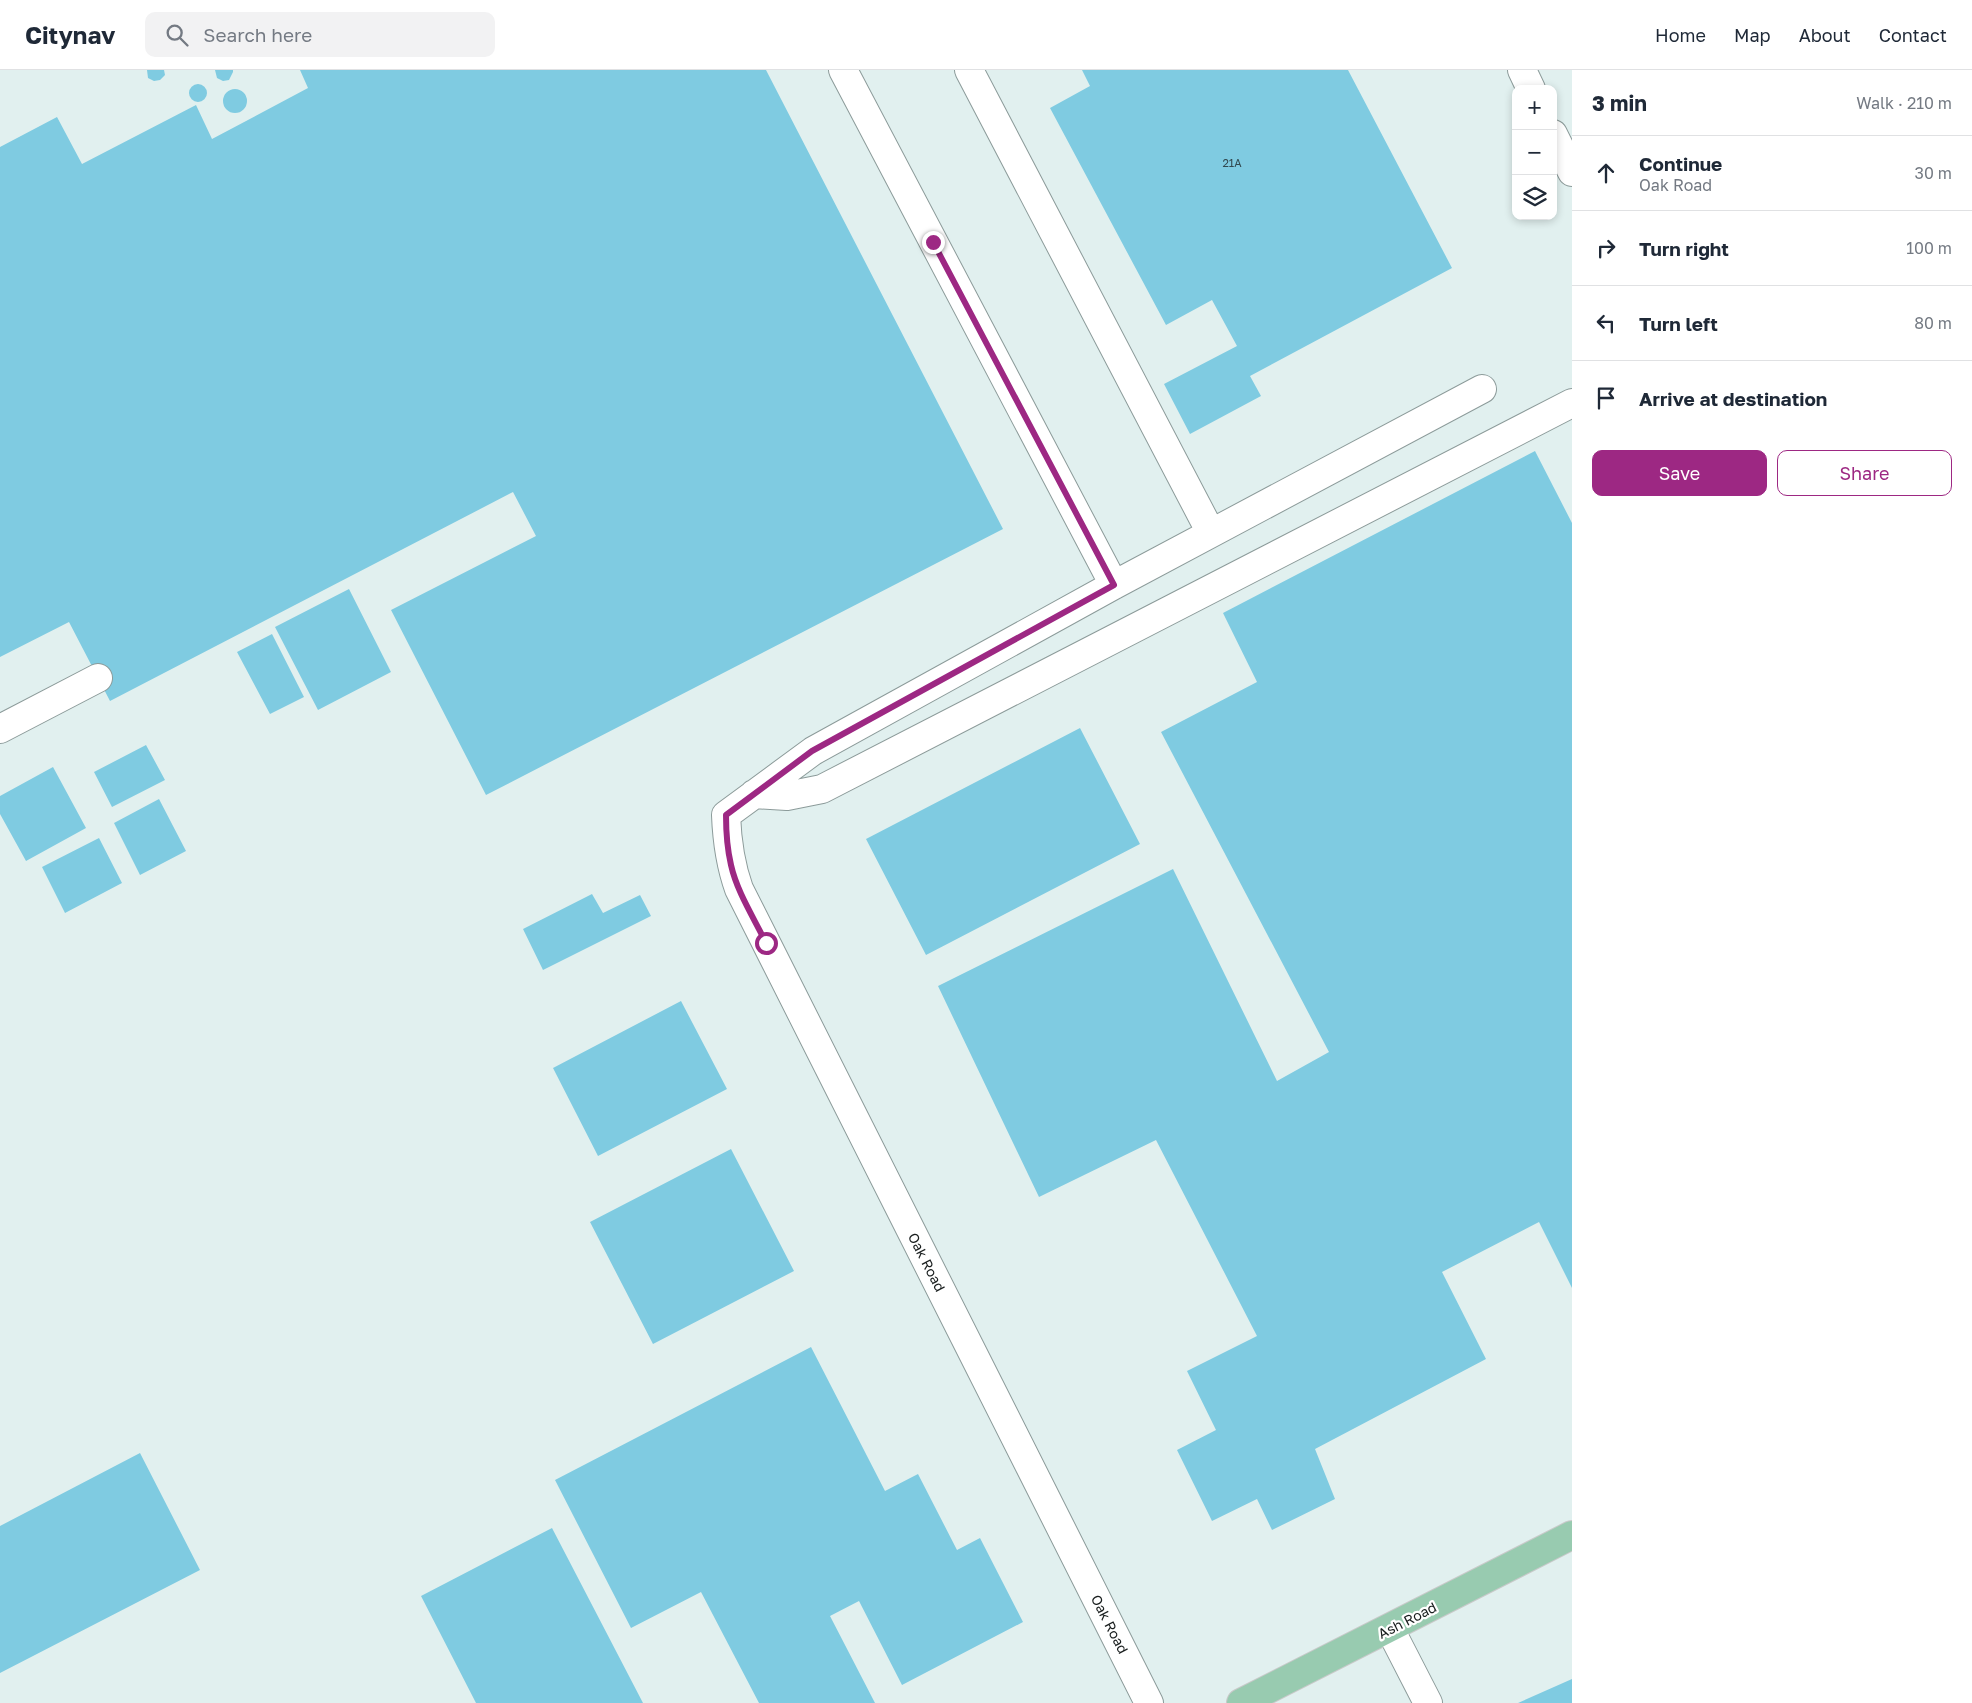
<!DOCTYPE html>
<meta charset="utf-8">
<style>
body{margin:0;font-family:"Golos Text",sans-serif;background:#f2f2f3;color:#1f2937}
.controls{position:absolute;right:15px;top:15px;display:grid;overflow:hidden;border-radius:10px;box-shadow:0 2px 8px #0003}
.controls button{width:45px;height:45px;display:grid;place-items:center;padding:0;border:0;border-bottom:1px solid #e0e1e3;background:#fff;color:#1f2937;font:25px sans-serif}
.stop{position:absolute;width:15px;height:15px;margin:-11px;border:4px solid #9d2883;border-radius:50%;background:#fff}
.stop.end{background:#9d2883;border-color:#fff;box-shadow:0 1px 5px #0008}
.list{margin:0;padding:0;list-style:none}
h2{display:flex;justify-content:space-between;align-items:center;height:65px;margin:0;padding:0 20px;font-size:21px}
h2 small{font-size:16px;font-weight:400;color:#747a83}
.list li{display:grid;grid-template-columns:32px 1fr auto;gap:15px;align-items:center;box-sizing:border-box;height:75px;padding:0 20px;border-top:1px solid #e0e1e3}
.list b{display:block;font-size:19px;white-space:nowrap}
.list p{margin:0;font-size:16px;white-space:nowrap;color:#747a83}
.list em{font-size:16px;font-style:normal;color:#747a83}
.actions{display:flex;gap:10px;padding:15px 20px}
.actions a{flex:1;padding:11px 0;border:1px solid #9d2883;border-radius:10px;text-align:center;font-size:18px;color:#9d2883}
.actions .main{background:#9d2883;color:#fff}
.icon{flex:none;width:28px;height:28px;fill:none;stroke:currentColor;stroke-width:2;stroke-linecap:round;stroke-linejoin:round}
.map{position:relative;flex:none;width:1572px;height:1633px;overflow:hidden}
header{display:flex;align-items:center;gap:30px;box-sizing:border-box;height:70px;padding:0 25px;background:#fff;border-bottom:1px solid #e0e1e3}
header strong{font-size:24px}
nav{display:flex;gap:28px;margin-inline-start:auto;font-size:18px}
.search{width:350px;height:45px;background:#f2f2f3;display:flex;align-items:center;gap:12px;box-sizing:border-box;padding:0 18px;border-radius:10px;color:#747a83;font-size:19px}
main{display:flex}
aside{flex:1;background:#fff}
.map>svg:first-child{display:block}
.building{fill:#7fcbe1}
.lines{fill:none;stroke-linecap:round;stroke-linejoin:round}
.minor-casing{stroke:#8c9b9a;stroke-width:30}
.major-casing{stroke:#c8c9c9;stroke-width:30}
.minor{stroke:#fff;stroke-width:28}
.major{stroke:#98cbb0;stroke-width:28}
.route{stroke:#9d2883;stroke-width:6}
.labels{text-anchor:middle;dominant-baseline:central;stroke-width:4.5;stroke-linejoin:round;paint-order:stroke}
.number-label{font-size:11px;fill:#32494f}
.street-label{font-size:14px;fill:#191e1e;stroke:#fff}
</style>
<header>
<strong>Citynav</strong>
<div class="search"><svg class="icon" aria-label="search" viewBox="0 0 24 24"><circle cx="10" cy="10" r="6"/><path d="M15 15l6 6"/></svg>Search here</div>
<nav><a>Home</a><a>Map</a><a>About</a><a>Contact</a></nav>
</header>
<main>
<div class="map">
<svg width="1572" height="1633" viewBox="0 0 1572 1633">
<rect width="100%" height="100%" fill="#e1f0ef"/>
<path class="building" d="M 147,0 L 164,0 L 165,5 L 160,10 L 154,11 L 148,8 Z
M 215,0 L 233,0 L 233,2 L 229,10 L 223,11 L 217,8 Z
M 300,0 L 766,0 L 1003,459 L 486,725 L 391,540 L 536,466 L 513,422 L 110,631 L 69,552 L 0,587 L 0,77 L 57,47 L 82,94 L 196,35 L 212,69 L 308,18 Z
M 1082,0 L 1348,0 L 1452,198 L 1250,306 L 1261,326 L 1190,364 L 1164,314 L 1237,276 L 1212,230 L 1166,255 L 1050,38 L 1090,16 Z
M189 23a9 9 0 1 1 18 0a9 9 0 1 1-18 0Z
M223 31a12 12 0 1 1 24 0a12 12 0 1 1-24 0Z
M 1535,381 L 1572,453 L 1572,1218 L 1539,1152 L 1442,1202 L 1486,1289 L 1315,1379 L 1335,1429 L 1272,1460 L 1257,1429 L 1212,1451 L 1177,1380 L 1216,1360 L 1187,1301 L 1257,1266 L 1156,1070 L 1039,1127 L 938,916 L 1173,799 L 1277,1011 L 1329,982 L 1161,662 L 1257,612 L 1223,543 Z
M 349,519 L 391,602 L 318,640 L 275,557 Z
M 272,564 L 304,627 L 270,644 L 237,582 Z
M 1080,658 L 1140,774 L 926,885 L 866,769 Z
M 146,675 L 165,710 L 112,737 L 94,702 Z
M 53,697 L 86,758 L 26,791 L 0,744 L 0,726 Z
M 159,729 L 186,781 L 140,805 L 114,753 Z
M 99,768 L 122,813 L 65,843 L 42,797 Z
M 592,824 L 603,843 L 640,825 L 651,846 L 543,900 L 523,859 Z
M 681,931 L 727,1019 L 598,1086 L 553,998 Z
M 731,1079 L 794,1201 L 653,1274 L 590,1152 Z
M 811,1277 L 885,1421 L 918,1404 L 957,1480 L 980,1468 L 1023,1552 L 902,1615 L 859,1531 L 830,1546 L 875,1633 L 759,1633 L 701,1522 L 631,1558 L 555,1410 Z
M 140,1383 L 200,1500 L 0,1603 L 0,1456 Z
M 552,1458 L 643,1633 L 476,1633 L 421,1526 Z
M 1572,1609 L 1572,1633 L 1518,1633 Z"/>
<g class="lines">
<defs>
<path id="minor" d="M 843,0 L 1114,515
M 969,0 L 1211,463
M 1522,0 L 1531,19
M 1553,64 L 1572,102
M 0,659 L 98,608
M 754,724 L 787,726 L 822,719 L 1572,333
M 1390,1559 L 1428,1633
M 1149,1633 L 739,819 C 730,794 727,771 726,745 L 813,681 L 1114,515 L 1482,319"/>
<path id="major" d="M 1241,1633 L 1572,1465"/>
</defs>
<use href="#minor" class="minor-casing"/>
<use href="#major" class="major-casing"/>
<use href="#minor" class="minor"/>
<use href="#major" class="major"/>
</g>
<g class="lines">
<path class="route" d="M 766,873 C 754,848 737,822 731,795 C 727,778 726,762 726,745 L 812,681 L 1114,515 L 933,172"/>
</g>
<g class="labels">
<g class="number-label">
<text x="1232" y="92">21A</text>
</g>
<g class="street-label">
<text transform="translate(927 1192) rotate(63)">Oak Road</text>
<text transform="translate(1407 1550) rotate(-27)">Ash Road</text>
<text transform="translate(1110 1554) rotate(63)">Oak Road</text>
</g>
</g>
</svg>
<div class="controls">
<button>+</button>
<button>−</button>
<button><svg class="icon" aria-label="layers" viewBox="0 0 24 24"><path d="M12 4l9 5-9 5-9-5zM3 14l9 5 9-5"/></svg></button>
</div>
<div class="stop" style="left:766px;top:873px"></div>
<div class="stop end" style="left:933px;top:172px"></div>
</div>
<aside>
<h2>3 min<small>Walk · 210 m</small></h2>
<ul class="list">
<li><svg class="icon" aria-label="ahead" viewBox="0 0 24 24"><path d="M12 20V5M6 11l6-6 6 6"/></svg><div><b>Continue</b><p>Oak Road</p></div><em>30 m</em></li>
<li><svg class="icon" aria-label="right" viewBox="0 0 24 24"><path d="M7 20v-9h11M14 6l5 5-5 5"/></svg><div><b>Turn right</b></div><em>100 m</em></li>
<li><svg class="icon" aria-label="left" viewBox="0 0 24 24"><path d="M17 20v-9H6M10 6l-5 5 5 5"/></svg><div><b>Turn left</b></div><em>80 m</em></li>
<li><svg class="icon" aria-label="arrive" viewBox="0 0 24 24"><path d="M6 21V4h12l-3 4 3 4H6"/></svg><div><b>Arrive at destination</b></div></li>
</ul>
<div class="actions"><a class="main">Save</a><a>Share</a></div>
</aside>
</main>
